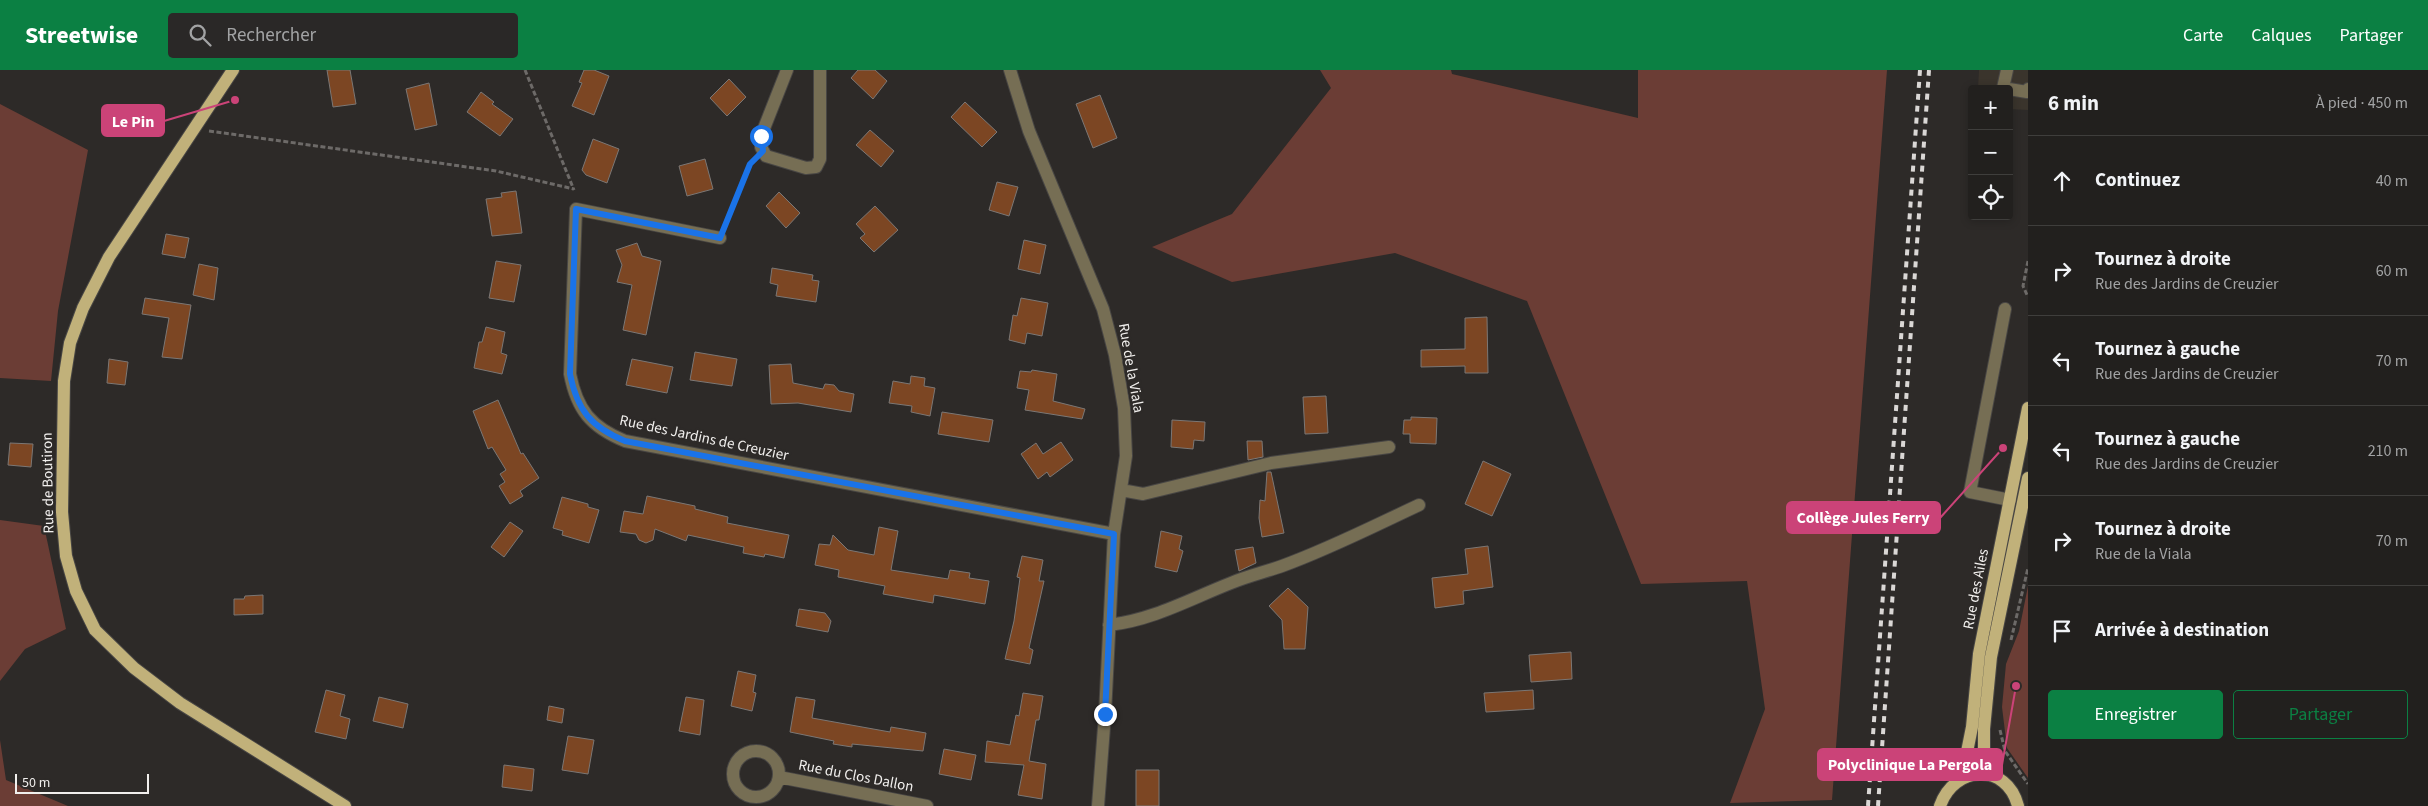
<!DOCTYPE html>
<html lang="fr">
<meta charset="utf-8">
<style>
body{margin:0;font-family:"Source Sans 3",sans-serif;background:#2a2827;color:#f1f3f6}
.controls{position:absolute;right:15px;top:15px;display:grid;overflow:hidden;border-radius:5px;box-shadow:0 2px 8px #0003}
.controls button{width:45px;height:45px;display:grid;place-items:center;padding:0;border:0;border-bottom:1px solid #3f3e3c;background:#22201e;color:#f1f3f6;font:25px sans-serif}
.scale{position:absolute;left:15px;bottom:12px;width:134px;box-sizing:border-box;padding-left:5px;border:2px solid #f1efed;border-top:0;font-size:14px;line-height:18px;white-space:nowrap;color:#f1efed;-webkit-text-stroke:4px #2d2a28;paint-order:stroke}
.stop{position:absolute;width:15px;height:15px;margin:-11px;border:4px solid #1a73e8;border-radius:50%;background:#fff}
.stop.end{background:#1a73e8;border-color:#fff;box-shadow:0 1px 5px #0008}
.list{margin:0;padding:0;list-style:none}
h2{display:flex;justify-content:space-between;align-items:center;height:65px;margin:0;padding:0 20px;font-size:21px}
h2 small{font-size:16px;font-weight:400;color:#a2a3a4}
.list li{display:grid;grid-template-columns:32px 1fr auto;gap:15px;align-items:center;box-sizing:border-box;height:90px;padding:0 20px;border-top:1px solid #3f3e3c}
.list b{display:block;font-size:19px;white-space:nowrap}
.list p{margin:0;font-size:16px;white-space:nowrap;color:#a2a3a4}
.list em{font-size:16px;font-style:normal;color:#a2a3a4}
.actions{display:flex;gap:10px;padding:15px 20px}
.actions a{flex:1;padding:11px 0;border:1px solid #0b8043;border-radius:5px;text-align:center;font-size:18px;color:#0b8043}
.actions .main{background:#0b8043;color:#fff}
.icon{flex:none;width:28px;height:28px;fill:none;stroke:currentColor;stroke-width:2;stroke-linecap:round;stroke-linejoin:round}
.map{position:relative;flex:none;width:2028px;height:736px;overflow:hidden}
header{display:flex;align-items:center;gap:30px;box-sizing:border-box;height:70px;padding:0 25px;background:#0b8043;color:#fff}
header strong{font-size:24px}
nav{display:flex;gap:28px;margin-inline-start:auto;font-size:18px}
.search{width:350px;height:45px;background:#2a2827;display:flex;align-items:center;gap:12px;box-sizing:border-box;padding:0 18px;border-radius:5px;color:#a2a3a4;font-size:19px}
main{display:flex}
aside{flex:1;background:#22201e}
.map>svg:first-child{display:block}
.built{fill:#3a342c}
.green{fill:#6b3d35}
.building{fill:#7c4623;stroke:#7b7775}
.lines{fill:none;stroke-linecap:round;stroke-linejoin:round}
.minor-casing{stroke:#484644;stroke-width:14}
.major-casing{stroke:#484644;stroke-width:14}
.path{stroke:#6d6a68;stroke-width:3;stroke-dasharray:5 2.5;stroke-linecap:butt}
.minor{stroke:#766e54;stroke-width:12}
.major{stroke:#c1b17a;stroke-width:12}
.rail{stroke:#dad7d5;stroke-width:4;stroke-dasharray:6 6;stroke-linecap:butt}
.route{stroke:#1a73e8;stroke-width:6}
.labels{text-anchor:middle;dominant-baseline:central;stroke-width:5;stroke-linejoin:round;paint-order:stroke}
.street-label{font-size:15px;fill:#f1efed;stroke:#2d2a28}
.leader{fill:none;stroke:#cb4378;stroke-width:2}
.callout-dot{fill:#cb4378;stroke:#2d2a28;stroke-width:2}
.callout{fill:#cb4378;stroke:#cb4378;stroke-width:2}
.callout-label{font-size:16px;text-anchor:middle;font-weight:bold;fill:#fff}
</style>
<header>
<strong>Streetwise</strong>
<div class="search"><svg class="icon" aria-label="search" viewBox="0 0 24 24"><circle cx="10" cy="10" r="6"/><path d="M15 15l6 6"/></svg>Rechercher</div>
<nav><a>Carte</a><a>Calques</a><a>Partager</a></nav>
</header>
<main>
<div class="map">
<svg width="2028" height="736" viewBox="0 0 2028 736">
<rect width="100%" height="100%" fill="#2d2a28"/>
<path class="built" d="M 1979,0 L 2028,0 L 2028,40 L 2009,39 L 2009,19 L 1978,19 Z"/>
<path class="green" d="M 1320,0 L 1451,0 L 1452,4 L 1638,48 L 1638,0 L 1887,0 L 1832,730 L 1730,733 L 1765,639 L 1747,511 L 1641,514 L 1527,231 L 1395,183 L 1232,212 L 1152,177 L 1232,144 L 1331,18 Z
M 0,34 L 88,80 L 58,241 L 51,311 L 0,308 Z
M 0,450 L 44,456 L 66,559 L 25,579 L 0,611 Z
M 2028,516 L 2028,708 L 2007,678 L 2002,637 L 2006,594 L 2019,561 Z
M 0,670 L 6,710 L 68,736 L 0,736 Z"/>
<path class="building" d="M 327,0 L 350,0 L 356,34 L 333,37 Z
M 584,0 L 594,0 L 609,6 L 594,45 L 572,36 L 582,13 L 579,12 Z
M 858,0 L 875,0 L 887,11 L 873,29 L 851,8 Z
M 729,9 L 746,27 L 727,46 L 710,28 Z
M 429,13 L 437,55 L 415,60 L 406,19 Z
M 481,22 L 494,32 L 492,34 L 513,49 L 500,66 L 467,42 Z
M 1100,25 L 1117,68 L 1093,78 L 1076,34 Z
M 965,32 L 997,62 L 982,77 L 951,47 Z
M 870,60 L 894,81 L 881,97 L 856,75 Z
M 593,69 L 619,79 L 607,113 L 586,105 L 582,100 Z
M 705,89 L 713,119 L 687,126 L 679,96 Z
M 997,112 L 1018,117 L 1009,146 L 989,140 Z
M 516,121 L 522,163 L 492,166 L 486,129 L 502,127 L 501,123 Z
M 779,122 L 800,143 L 786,158 L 766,136 Z
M 875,136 L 898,160 L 874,182 L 860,168 L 865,164 L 856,154 Z
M 166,164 L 189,168 L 185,188 L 162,184 Z
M 1024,170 L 1046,175 L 1040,204 L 1018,199 Z
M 637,173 L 642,186 L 661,191 L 646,265 L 623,260 L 632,215 L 617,212 L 622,195 L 616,180 Z
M 496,191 L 521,195 L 514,232 L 489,228 Z
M 199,194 L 218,198 L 214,230 L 193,225 Z
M 772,198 L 813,205 L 812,210 L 819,211 L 816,232 L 776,226 L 778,215 L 770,213 Z
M 145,228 L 191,235 L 182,289 L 162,287 L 169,248 L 142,244 Z
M 1021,228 L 1048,233 L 1042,266 L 1027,263 L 1025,274 L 1009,270 L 1013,245 L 1017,246 Z
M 1487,247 L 1488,303 L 1465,303 L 1465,296 L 1421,297 L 1421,280 L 1465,279 L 1465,248 Z
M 486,257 L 505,262 L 501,283 L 507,285 L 502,304 L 474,298 L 479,272 L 482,272 Z
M 695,282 L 737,289 L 732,316 L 690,310 Z
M 109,289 L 128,292 L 125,315 L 107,313 Z
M 632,289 L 673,297 L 667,323 L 626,315 Z
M 791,294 L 793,313 L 823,319 L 825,314 L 834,315 L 839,321 L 854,324 L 851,342 L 798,333 L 771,334 L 769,295 Z
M 1032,300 L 1057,304 L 1053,331 L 1085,339 L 1082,349 L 1025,340 L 1029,320 L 1017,318 L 1020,301 L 1031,302 Z
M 911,306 L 925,308 L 924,316 L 935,318 L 930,346 L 911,342 L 912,336 L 889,333 L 893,311 L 910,314 Z
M 1326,326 L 1328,363 L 1305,364 L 1303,327 Z
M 498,330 L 521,384 L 523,383 L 539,408 L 520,421 L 523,426 L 510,434 L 499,416 L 505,412 L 500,404 L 506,400 L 492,377 L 488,379 L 473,341 Z
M 942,342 L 993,350 L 989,372 L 938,364 Z
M 1411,347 L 1437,348 L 1436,374 L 1410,373 L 1410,364 L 1403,364 L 1404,350 L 1411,350 Z
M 1172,350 L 1205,352 L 1204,371 L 1194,370 L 1193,379 L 1171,377 Z
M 1247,371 L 1262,371 L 1263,387 L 1248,390 Z
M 1061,372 L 1073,390 L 1050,407 L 1047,402 L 1038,409 L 1021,384 L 1036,373 L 1043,384 Z
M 10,373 L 33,374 L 31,397 L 8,395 Z
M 1483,391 L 1511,404 L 1492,446 L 1465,434 Z
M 1267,402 L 1271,402 L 1284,463 L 1262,467 L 1259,448 L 1260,430 L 1265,431 Z
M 647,426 L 695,436 L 695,439 L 728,447 L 727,453 L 789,465 L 784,488 L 765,484 L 764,487 L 743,483 L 744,477 L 688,465 L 686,471 L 655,459 L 653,470 L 646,473 L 639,470 L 636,464 L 620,462 L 624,441 L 643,444 Z
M 562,427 L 588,434 L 588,437 L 599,440 L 589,473 L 562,465 L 563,461 L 553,458 Z
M 510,452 L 523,461 L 504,487 L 491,477 Z
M 879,457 L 898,461 L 891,500 L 948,509 L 950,500 L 970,503 L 969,508 L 989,511 L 985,534 L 934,525 L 933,533 L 883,524 L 885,516 L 838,507 L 839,500 L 815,495 L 819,474 L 830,475 L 833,465 L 848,480 L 874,485 Z
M 1161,461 L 1182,466 L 1179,479 L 1183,481 L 1177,502 L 1155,497 Z
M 1488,476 L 1493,517 L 1463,521 L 1464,534 L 1435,538 L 1432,508 L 1468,504 L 1465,479 Z
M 1253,477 L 1256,493 L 1239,501 L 1235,480 Z
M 1022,486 L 1043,490 L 1039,511 L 1044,511 L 1029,578 L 1033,580 L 1030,594 L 1005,589 L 1014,551 L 1020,508 L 1017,507 Z
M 1288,518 L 1308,537 L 1305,579 L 1284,579 L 1282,550 L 1269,536 Z
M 263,525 L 263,544 L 234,545 L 234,529 L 244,529 L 245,526 Z
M 799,539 L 825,543 L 831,551 L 828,562 L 796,556 Z
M 1571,582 L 1572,609 L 1531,612 L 1529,585 Z
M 738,601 L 756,605 L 753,622 L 756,623 L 752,641 L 731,636 Z
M 326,620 L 345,625 L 340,646 L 350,649 L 346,669 L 315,662 Z
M 1533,620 L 1534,639 L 1486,642 L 1484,623 Z
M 1023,623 L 1043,626 L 1039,650 L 1036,650 L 1029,691 L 1046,694 L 1042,729 L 1018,725 L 1024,695 L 985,692 L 987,671 L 1010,675 L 1016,645 L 1019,646 Z
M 379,627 L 408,634 L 403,658 L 373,651 Z
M 686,627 L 704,630 L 700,665 L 679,661 Z
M 796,627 L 815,630 L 812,648 L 890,662 L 891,657 L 926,663 L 923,681 L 852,674 L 852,677 L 833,674 L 834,671 L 790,662 Z
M 549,636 L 564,639 L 562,653 L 547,650 Z
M 568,666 L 594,670 L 588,704 L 562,700 Z
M 944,679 L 976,685 L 971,710 L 939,704 Z
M 504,695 L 534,699 L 532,721 L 502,717 Z
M 1136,700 L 1159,700 L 1159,736 L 1136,736 Z"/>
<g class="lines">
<defs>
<path id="minor" d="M 787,0 L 761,66 L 761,77 L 766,86 L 806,98 L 816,97 L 820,89 L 820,0
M 1010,0 L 1029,61 L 1103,239 L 1115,285 L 1124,338 L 1126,386 L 1114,464 L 1105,644 L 1098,736
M 2006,19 L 2003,18 L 2007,0
M 2009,19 L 2027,22 L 2028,19
M 720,168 L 576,139 L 570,304 C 577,340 591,357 625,371 L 1114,464
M 2005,239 L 1970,422 L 2010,430
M 1121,420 L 1143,424 L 1271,393 L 1389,377
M 1109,555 C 1153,550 1190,529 1231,513 C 1248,506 1265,502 1282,496 C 1329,479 1374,456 1419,435
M733 704a23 23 0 1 1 46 0a23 23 0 1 1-46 0Z
M 779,707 L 927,736"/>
<path id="major" d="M 233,0 L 109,187 L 83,238 L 70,273 L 64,311 L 62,442 L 66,486 L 76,521 L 95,560 L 134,598 L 180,633 L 345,736
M 1984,704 L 1984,659 L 1991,587 L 2028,408
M 1962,707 L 1972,657 L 1979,584 L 2028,338
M 1940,736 C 1954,695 2007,692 2018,736"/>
</defs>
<use href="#minor" class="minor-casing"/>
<use href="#major" class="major-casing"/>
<path class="path" d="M 525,0 L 574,120
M 209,61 L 496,101 L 574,119
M 725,156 L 750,94 L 753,91
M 2028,191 L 2023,216 L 2028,227
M 2011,570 L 2028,498
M 2000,660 L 2005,681 L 2028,714"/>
<use href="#minor" class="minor"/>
<use href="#major" class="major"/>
<path class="rail" d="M 1868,736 L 1920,0
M 1878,736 L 1929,0"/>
</g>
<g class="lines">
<path class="route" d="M 761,66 L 763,81 L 750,94 L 720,168 L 576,139 L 570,304 C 577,340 591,357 625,371 L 1114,464 L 1105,644"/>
</g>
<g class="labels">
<g class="street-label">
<text transform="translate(1131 298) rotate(80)">Rue de la Viala</text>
<text transform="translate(704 368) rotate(12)">Rue des Jardins de Creuzier</text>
<text transform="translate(48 413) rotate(-91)">Rue de Boutiron</text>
<text transform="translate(1976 519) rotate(-79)">Rue des Ailes</text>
<text transform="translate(856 706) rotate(11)">Rue du Clos Dallon</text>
</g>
</g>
<path class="leader" d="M235 30L164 51M2003 378L1940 448M2016 616L2002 695"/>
<g class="callout-dot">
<circle cx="235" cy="30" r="5"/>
<circle cx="2003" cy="378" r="5"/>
<circle cx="2016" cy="616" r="5"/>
</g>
<g class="callout">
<rect x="102" y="35" width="62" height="31" rx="5"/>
<rect x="1787" y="432" width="153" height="31" rx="5"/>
<rect x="1818" y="679" width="184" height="31" rx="5"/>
</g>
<g class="callout-label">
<text x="133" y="57">Le Pin</text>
<text x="1863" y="453">Collège Jules Ferry</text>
<text x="1910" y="700">Polyclinique La Pergola</text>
</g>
</svg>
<div class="controls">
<button>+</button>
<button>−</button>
<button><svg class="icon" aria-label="locate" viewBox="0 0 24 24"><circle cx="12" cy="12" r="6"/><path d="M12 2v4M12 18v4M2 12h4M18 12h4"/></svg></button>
</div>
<div class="scale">50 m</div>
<div class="stop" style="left:761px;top:66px"></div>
<div class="stop end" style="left:1105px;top:644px"></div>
</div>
<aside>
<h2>6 min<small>À pied · 450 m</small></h2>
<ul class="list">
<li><svg class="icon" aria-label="ahead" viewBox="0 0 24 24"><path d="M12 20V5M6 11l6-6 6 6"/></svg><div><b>Continuez</b></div><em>40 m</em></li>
<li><svg class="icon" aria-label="right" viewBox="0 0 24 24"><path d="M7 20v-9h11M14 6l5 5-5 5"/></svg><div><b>Tournez à droite</b><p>Rue des Jardins de Creuzier</p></div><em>60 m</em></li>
<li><svg class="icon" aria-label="left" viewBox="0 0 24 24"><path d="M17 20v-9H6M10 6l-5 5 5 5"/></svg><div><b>Tournez à gauche</b><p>Rue des Jardins de Creuzier</p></div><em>70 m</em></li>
<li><svg class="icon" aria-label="left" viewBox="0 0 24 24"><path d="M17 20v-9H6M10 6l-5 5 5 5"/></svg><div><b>Tournez à gauche</b><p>Rue des Jardins de Creuzier</p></div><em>210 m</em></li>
<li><svg class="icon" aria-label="right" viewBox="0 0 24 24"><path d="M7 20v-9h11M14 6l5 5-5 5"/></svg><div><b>Tournez à droite</b><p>Rue de la Viala</p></div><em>70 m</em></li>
<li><svg class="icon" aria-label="arrive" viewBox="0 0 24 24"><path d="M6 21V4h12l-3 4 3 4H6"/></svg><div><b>Arrivée à destination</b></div></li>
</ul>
<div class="actions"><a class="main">Enregistrer</a><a>Partager</a></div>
</aside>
</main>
